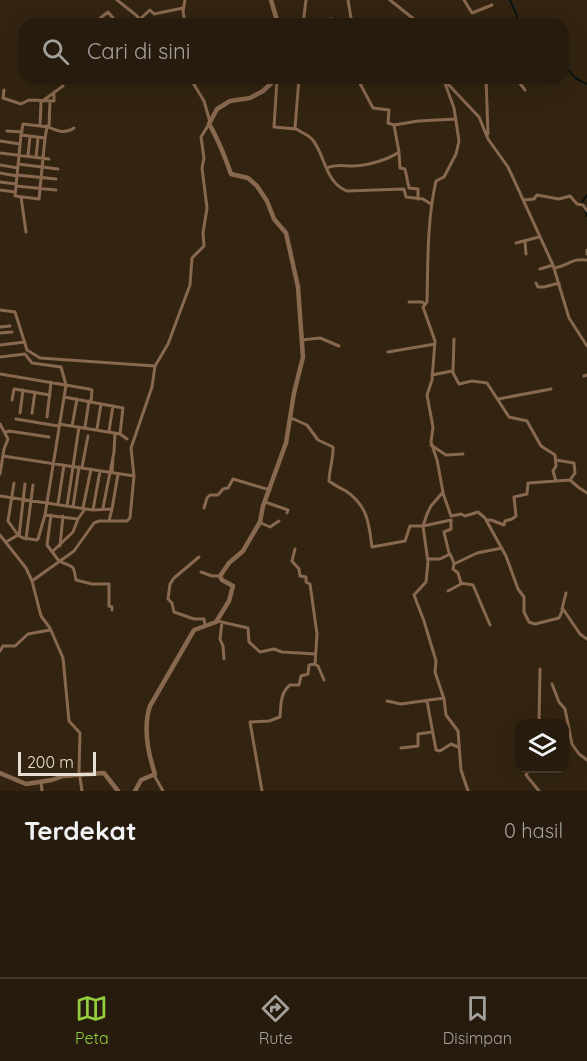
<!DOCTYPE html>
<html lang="id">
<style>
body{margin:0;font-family:Quicksand,sans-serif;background:#2e2415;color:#f1f3f6}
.controls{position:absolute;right:18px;bottom:18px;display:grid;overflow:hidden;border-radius:12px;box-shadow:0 6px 24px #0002}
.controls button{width:54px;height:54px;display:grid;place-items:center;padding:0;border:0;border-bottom:2px solid #42392d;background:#261b0c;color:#f1f3f6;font:30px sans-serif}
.scale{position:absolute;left:18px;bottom:15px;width:78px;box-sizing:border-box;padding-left:6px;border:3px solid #e7ded1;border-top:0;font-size:16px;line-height:21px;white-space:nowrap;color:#e7ded1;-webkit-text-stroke:4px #322410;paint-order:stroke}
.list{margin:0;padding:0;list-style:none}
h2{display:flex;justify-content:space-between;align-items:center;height:78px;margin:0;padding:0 24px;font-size:26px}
h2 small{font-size:20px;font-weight:400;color:#a4a19d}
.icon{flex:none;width:33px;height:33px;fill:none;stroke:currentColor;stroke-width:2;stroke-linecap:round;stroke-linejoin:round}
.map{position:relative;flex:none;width:587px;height:791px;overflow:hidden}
.search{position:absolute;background:#261b0c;box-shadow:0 6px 24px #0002;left:18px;right:18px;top:18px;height:66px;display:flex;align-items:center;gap:15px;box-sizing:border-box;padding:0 21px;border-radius:18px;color:#a4a19d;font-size:22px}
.sheet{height:186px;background:#261b0c}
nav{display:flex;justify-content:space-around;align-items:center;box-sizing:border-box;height:84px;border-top:2px solid #42392d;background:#261b0c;font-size:16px;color:#a4a19d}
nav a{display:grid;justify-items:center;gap:3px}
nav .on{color:#92cd3e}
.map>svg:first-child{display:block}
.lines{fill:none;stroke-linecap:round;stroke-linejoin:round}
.stream{stroke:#011013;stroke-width:1.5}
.minor{stroke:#88684e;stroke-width:3}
.tertiary{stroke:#88684e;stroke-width:4.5}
</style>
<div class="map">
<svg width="587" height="791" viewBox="0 0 587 791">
<rect width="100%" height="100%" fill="#322410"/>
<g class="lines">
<path class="stream" d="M 510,0 L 517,16 L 517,24
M 563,63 L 575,78 L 587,84
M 587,195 L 582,202 L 587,216"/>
<path class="minor" d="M 117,0 L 136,15 L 144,24
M 348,0 L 352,24
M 390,0 L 420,24
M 464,0 L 472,13 L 492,5
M 140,19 L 150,10 L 154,14 L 183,8
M 98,20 L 108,12 L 118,24
M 304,22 L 332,19
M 185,24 L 183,11 L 185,0
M 303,24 L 306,0
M 128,78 L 130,82
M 190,78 L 204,101 L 210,122
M 299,78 L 295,128 C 300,132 307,134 312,139 C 325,154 325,183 347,191 L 404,189 L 406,197 L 423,199 L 431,204
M 443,78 L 454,108 L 459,141 L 456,154 L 444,177 L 436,181 C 427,221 428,261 427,302 L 423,307 L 435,341 L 432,380 L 427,395 L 433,427 L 431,442 L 437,460 L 443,492 L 431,506 L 427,514 L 423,526 L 428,562 L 426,582 L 414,595 L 424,621 L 436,661 L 435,672 L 444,699 L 446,715 L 458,731 L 461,770 L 468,791
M 486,78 L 488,134
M 504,78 L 507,81 L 517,78
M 516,78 L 525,90
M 277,80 L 274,127 L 296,129
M 446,82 L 479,117 L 488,139 L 508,167 L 553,265 L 569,318 L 587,346
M 4,90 L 3,98 L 21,104 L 29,100 L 54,101 L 54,92
M 394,125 L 418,121 L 456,119
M 46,126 C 56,130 64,135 74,128
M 49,127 L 50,101
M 7,131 L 22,132
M 21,135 L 23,124 L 40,126
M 45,138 L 39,199 L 15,196 L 21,135 L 45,138 L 47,127 L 40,126 L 41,102 L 63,86
M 0,141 L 20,144
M 0,153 L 49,159
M 399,153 L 400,168 L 405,169 L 409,188
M 28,156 L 30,136
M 36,157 L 38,138
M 18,164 L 58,169
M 0,165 L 18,168
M 327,168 C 336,164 343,166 352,166 C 366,166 388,160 399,152 L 394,125 L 388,123 L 389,110 L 373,108 L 357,78
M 0,173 L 17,176
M 17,175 L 56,179
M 0,182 L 16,184
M 16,186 L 56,190
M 409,188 L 418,189 L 418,199
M 0,190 L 15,192
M 21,197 L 26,232
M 524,200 L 534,199 L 537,195 L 559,199 L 570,196 L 577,204 L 583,205 L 587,211
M 525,242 L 526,254
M 516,243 L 539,237
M 587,250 L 587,254
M 554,268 C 570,266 569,258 587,260
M 540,269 L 553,265
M 536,283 L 538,287 L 544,287 L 559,283
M 409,302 L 422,302 L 425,304
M 0,310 L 15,312 L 27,350 L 40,358 L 155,366 L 168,344 L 190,285 L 192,258 L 204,246 L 203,233 L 207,208 L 202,168 L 204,158 L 201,137 L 209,124
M 0,327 L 10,326
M 0,333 L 12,332
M 301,340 L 320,338 L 339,346
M 0,345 L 25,342
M 388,352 L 435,344
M 0,357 L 25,354 L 32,363 L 61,367 L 66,385 L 45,515 L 38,539 L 37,540 L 23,538 L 18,535 L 6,542
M 453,372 L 454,339
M 0,374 L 89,389 L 92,390 L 91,402
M 432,375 L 452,371 L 459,384 L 472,381 L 487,383 L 509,417 L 527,421 L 541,446 L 555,455 L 556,466 L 553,471 L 556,481 L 570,480 L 578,487 L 587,493
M 584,376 L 587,375
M 64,397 L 123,408 L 120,434
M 498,399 L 551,389
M 12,400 L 14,389 L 50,395
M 20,413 L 23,390
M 32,413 L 35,392
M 47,417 L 51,382
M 291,418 L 307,425 L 318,440 L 333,447 C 334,456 329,471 329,481 C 334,485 340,488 346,491 C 368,506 369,524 372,547 L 405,541 L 410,526 L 423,526 L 451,520
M 16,419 L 58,426
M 0,424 L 8,439 L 4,449 L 0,474
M 59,424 L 120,434 L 127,439
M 72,426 L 77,399
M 85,427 L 89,401
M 97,429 L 101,404
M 109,431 L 113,406
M 6,432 L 9,431 L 49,437
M 431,445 L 446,455 L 463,454
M 3,456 L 134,476
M 556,460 L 574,463 L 575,473 L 570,480
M 82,467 L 88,436
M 112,472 L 113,459
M 14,483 L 8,521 L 18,535
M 443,493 L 451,516 L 461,514 L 465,516 L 478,512 L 485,518 L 506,556 L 518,589 L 524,597 L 524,612 L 529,622 L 535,624 L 559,618 L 563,609 L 580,634 L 587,639
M 0,496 L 93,510 L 112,509 L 109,521
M 265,502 L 288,510 L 287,513
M 58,504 L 64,465
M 67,506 L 79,427
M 73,507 L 79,467
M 83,508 L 91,469
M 103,508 L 114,452 L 115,433
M 204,508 L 207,498 L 210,495 L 218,495 L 223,489 L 228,488 L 233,479 L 270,490
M 112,509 L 118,474
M 93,510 L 100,471
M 45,515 L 78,519
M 51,515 L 47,545 L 59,561 C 74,568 73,563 76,580 L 92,584 L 109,584 L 109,606 L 112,607 L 112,610
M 486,520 L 491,520 L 504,525 L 505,521 L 512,519 L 516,516 L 514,497 L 527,494 L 528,483 L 556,481
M 259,522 L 270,527 L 279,521
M 0,535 L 26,568 L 32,581 L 41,616 L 50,628 L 63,658 L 69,721 L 80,733 L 79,771 L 82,791
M 19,536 L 25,484
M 26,539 L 33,485
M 60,546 L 63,516
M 52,552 L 73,532 L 78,519 L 85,509
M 449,553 L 444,532 L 451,529 L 451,520
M 199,557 L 174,578 L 170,584 L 168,599 L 172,603 L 174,612 L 194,619 L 204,619 L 205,625
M 428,559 L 440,559 L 450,554 L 454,563 L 453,569 L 458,573 L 461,583 L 473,585 L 490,625
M 454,564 L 477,553 L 502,548
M 201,572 L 212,576 L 220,576
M 32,581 L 74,551 L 94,523 L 99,521 L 127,521 L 130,518 L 134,476 L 131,448 L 152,387 L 155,366
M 448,591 L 461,584
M 562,609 L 566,593
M 217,621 L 248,628 L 249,642 L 260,652 L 274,649 L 282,652 L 316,654
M 222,622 L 220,639 L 223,646 L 224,659
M 0,651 L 3,646 L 15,646 L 28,634 L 50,630
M 314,664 L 318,666 L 324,680
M 552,684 L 559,702 L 565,709 L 572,744 L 579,754 L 587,760
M 387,701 L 401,704 L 444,698
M 427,701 L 436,750 L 440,751 L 451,744 L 458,747
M 539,724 L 540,669
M 401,748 L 418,746 L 418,734 L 432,732
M 530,768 L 526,775 L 539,791
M 154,775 L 163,791
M 41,782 L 42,791
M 262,791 L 250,722 L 269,721 L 280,717 C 281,705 280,693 290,685 L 299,685 L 301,676 L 308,674 L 309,665 L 315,664 L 317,634 L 310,584 L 306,582 L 306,577 L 300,576 L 299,569 L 292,561 L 295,549"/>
<path class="tertiary" d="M 271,0 L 278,24
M 0,773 L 26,784 L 52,780 L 63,776 L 104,773 L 118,791
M 135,791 L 141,780 L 155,774 C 148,753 143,727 150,706 L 194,630 L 216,622 L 229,601 L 233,586 L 222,580 L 220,576 L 229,563 L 243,551 L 260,522 L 263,506 L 286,443 L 294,393 L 303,357 L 298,287 L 286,233 L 274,219 L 267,201 L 257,186 L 248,178 L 231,174 C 225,157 219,140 209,124 L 217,109 L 230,101 L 250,98 L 263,91 L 277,78"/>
</g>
</svg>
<div class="controls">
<button><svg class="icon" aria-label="layers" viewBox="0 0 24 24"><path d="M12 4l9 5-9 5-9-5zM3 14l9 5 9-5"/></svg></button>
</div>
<div class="scale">200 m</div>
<div class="search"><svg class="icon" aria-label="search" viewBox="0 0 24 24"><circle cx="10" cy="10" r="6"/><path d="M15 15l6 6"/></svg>Cari di sini</div>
</div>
<section class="sheet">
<h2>Terdekat<small>0 hasil</small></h2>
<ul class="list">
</ul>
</section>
<nav>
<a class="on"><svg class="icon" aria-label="map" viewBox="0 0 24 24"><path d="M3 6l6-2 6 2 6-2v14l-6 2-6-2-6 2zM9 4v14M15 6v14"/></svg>Peta</a>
<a><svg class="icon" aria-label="directions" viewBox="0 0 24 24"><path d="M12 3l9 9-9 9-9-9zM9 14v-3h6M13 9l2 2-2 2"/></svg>Rute</a>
<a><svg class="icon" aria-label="saved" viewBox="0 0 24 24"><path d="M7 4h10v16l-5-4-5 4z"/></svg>Disimpan</a>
</nav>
